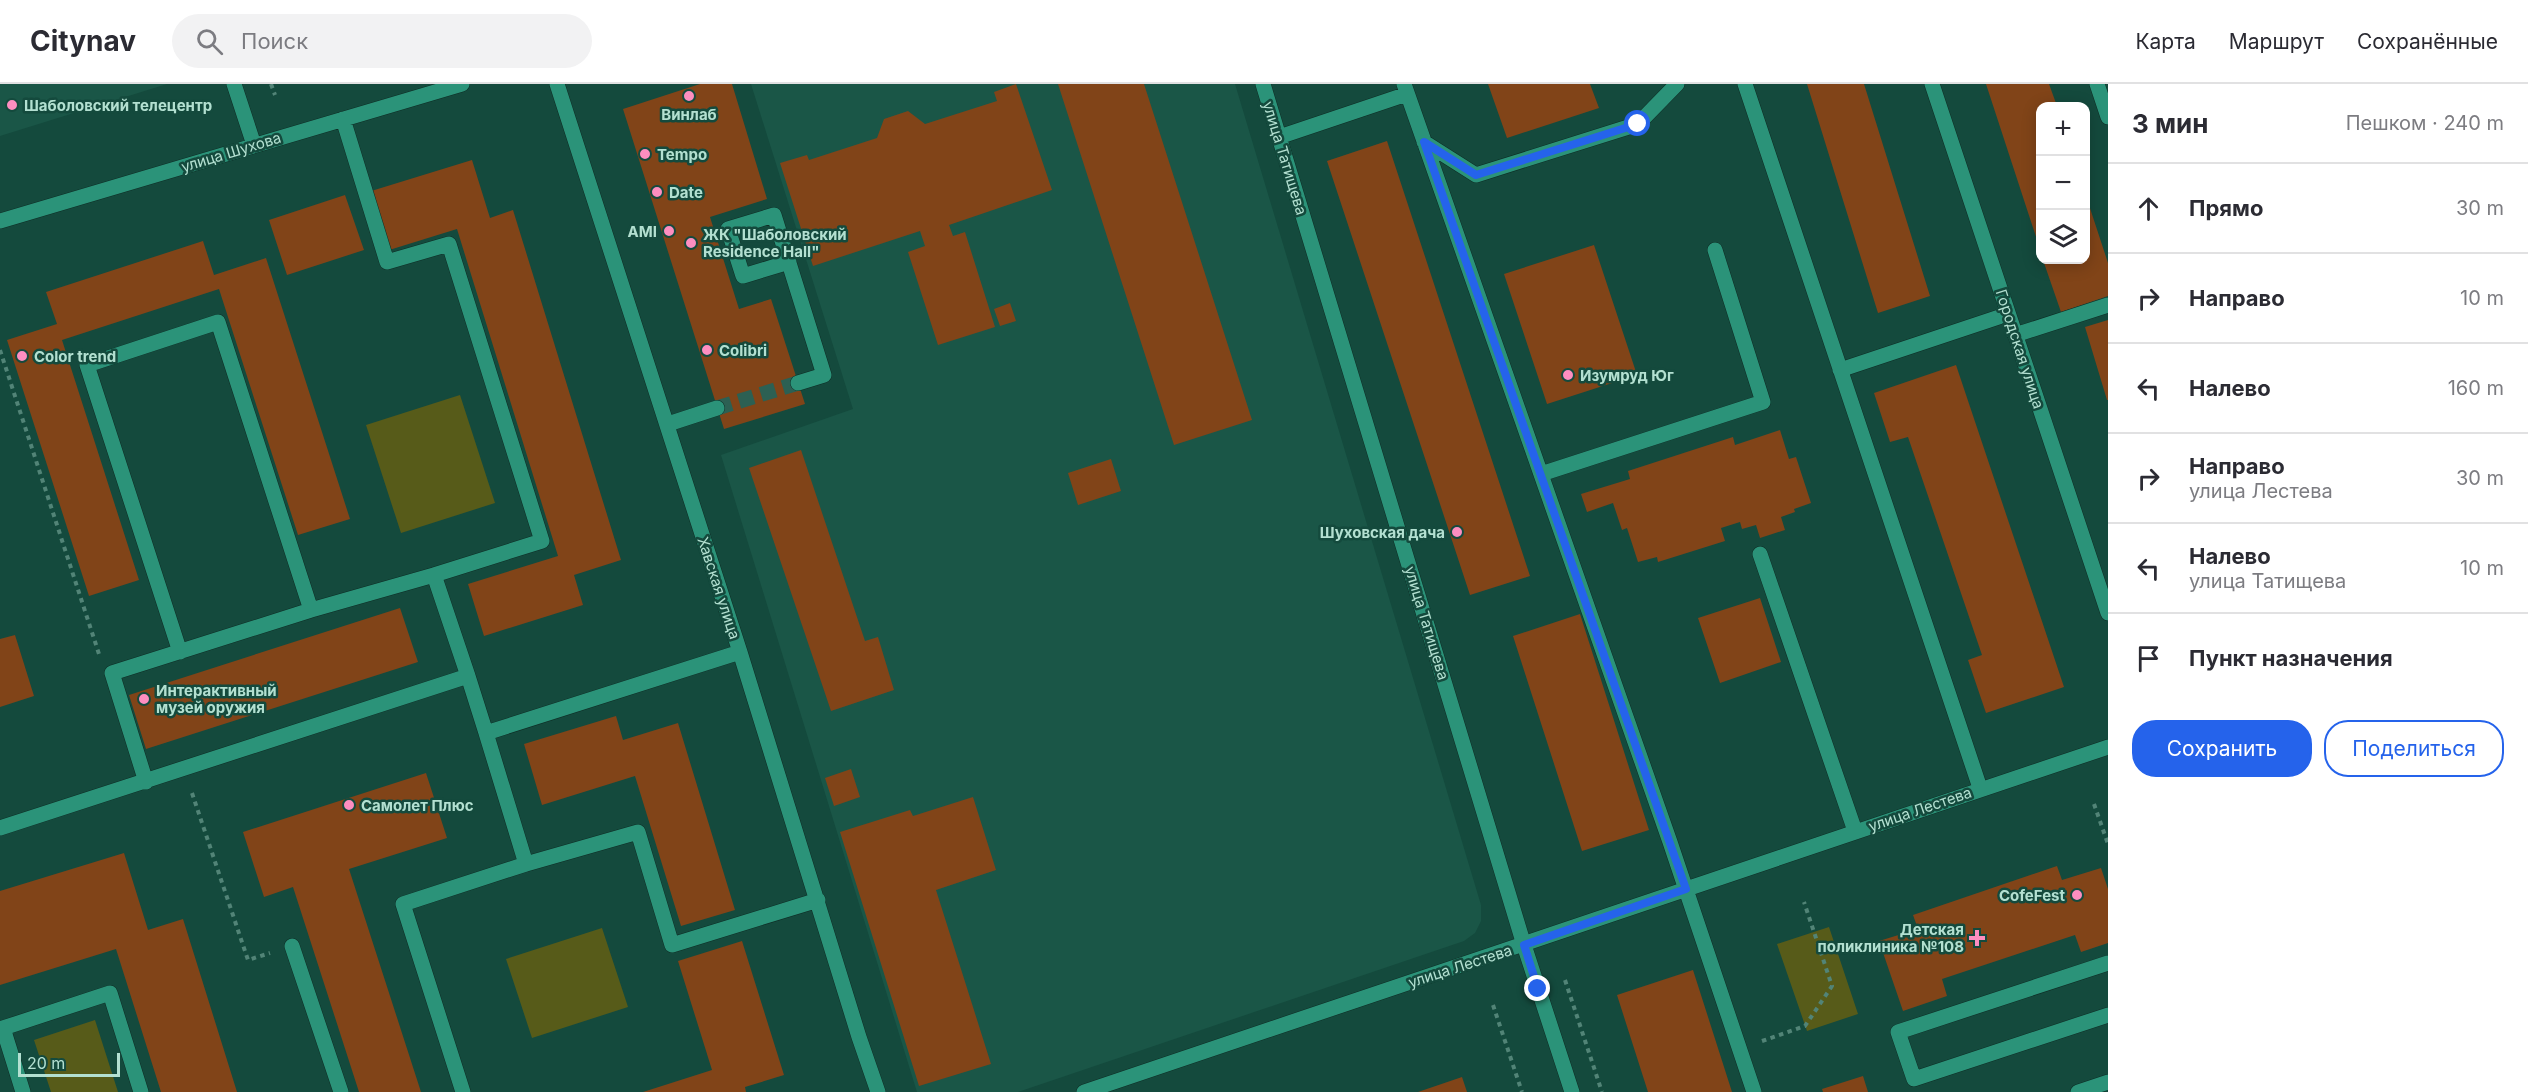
<!DOCTYPE html>
<html lang="ru">
<meta charset="utf-8">
<style>
body{margin:0;font-family:Inter,sans-serif;background:#f2f2f3;color:#2b2b33}
.controls{position:absolute;right:18px;top:18px;display:grid;overflow:hidden;border-radius:12px;box-shadow:0 3px 15px #0003}
.controls button{width:54px;height:54px;display:grid;place-items:center;padding:0;border:0;border-bottom:2px solid #e1e1e2;background:#fff;color:#2b2b33;font:30px sans-serif}
.scale{position:absolute;left:18px;bottom:15px;width:102px;box-sizing:border-box;padding-left:6px;border:3px solid #b3e0d1;border-top:0;font-size:16px;line-height:21px;white-space:nowrap;color:#b3e0d1;-webkit-text-stroke:4px #144a3d;paint-order:stroke}
.stop{position:absolute;width:18px;height:18px;margin:-14px;border:4px solid #2563eb;border-radius:50%;background:#fff}
.stop.end{background:#2563eb;border-color:#fff;box-shadow:0 2px 6px #0008}
.list{margin:0;padding:0;list-style:none}
h2{display:flex;justify-content:space-between;align-items:center;height:78px;margin:0;padding:0 24px;font-size:26px}
h2 small{font-size:20px;font-weight:400;color:#7c7c81}
.list li{display:grid;grid-template-columns:39px 1fr auto;gap:18px;align-items:center;box-sizing:border-box;height:90px;padding:0 24px;border-top:2px solid #e1e1e2}
.list b{display:block;font-size:22px;white-space:nowrap}
.list p{margin:0;font-size:20px;white-space:nowrap;color:#7c7c81}
.list em{font-size:20px;font-style:normal;color:#7c7c81}
.actions{display:flex;gap:12px;padding:18px 24px}
.actions a{flex:1;padding:14px 0;border:2px solid #2563eb;border-radius:24px;text-align:center;font-size:21px;color:#2563eb}
.actions .main{background:#2563eb;color:#fff}
.icon{flex:none;width:33px;height:33px;fill:none;stroke:currentColor;stroke-width:2;stroke-linecap:round;stroke-linejoin:round}
.map{position:relative;flex:none;width:2108px;height:1008px;overflow:hidden}
header{display:flex;align-items:center;gap:36px;box-sizing:border-box;height:84px;padding:0 30px;background:#fff;border-bottom:2px solid #e1e1e2}
header strong{font-size:28px}
nav{display:flex;gap:33px;margin-inline-start:auto;font-size:21px}
.search{width:420px;height:54px;background:#f2f2f3;display:flex;align-items:center;gap:15px;box-sizing:border-box;padding:0 21px;border-radius:33px;color:#7c7c81;font-size:22px}
main{display:flex}
aside{flex:1;background:#fff}
.map>svg:first-child{display:block}
.built{fill:#1a5647}
.green{fill:#575b19}
.building{fill:#814418}
.lines{fill:none;stroke-linecap:round;stroke-linejoin:round}
.minor-tunnel{stroke:#2c6053;stroke-width:15;stroke-dasharray:15 8;stroke-linecap:butt}
.minor-casing{stroke:#0e2d25;stroke-width:16}
.path{stroke:#528477;stroke-width:4;stroke-dasharray:4.5 4.5;stroke-linecap:butt}
.minor{stroke:#2b9379;stroke-width:15}
.route{stroke:#2563eb;stroke-width:8}
.poi-dot{fill:#fd8ec0;stroke:#144a3d;stroke-width:2}
.labels{text-anchor:middle;dominant-baseline:central;stroke-width:5;stroke-linejoin:round;paint-order:stroke}
.poi-label{font-size:15px;font-weight:bold;fill:#b3e0d1;stroke:#144a3d;text-anchor:start}
.street-label{font-size:15px;fill:#b3e0d1;stroke:#144a3d}
</style>
<header>
<strong>Citynav</strong>
<div class="search"><svg class="icon" aria-label="search" viewBox="0 0 24 24"><circle cx="10" cy="10" r="6"/><path d="M15 15l6 6"/></svg>Поиск</div>
<nav><a>Карта</a><a>Маршрут</a><a>Сохранённые</a></nav>
</header>
<main>
<div class="map">
<svg width="2108" height="1008" viewBox="0 0 2108 1008">
<rect width="100%" height="100%" fill="#144a3d"/>
<path class="built" d="M 0,0 L 167,0 L 0,52 Z
M 751,0 L 1235,0 L 1481,821 L 1481,837 L 1475,849 L 1464,857 L 1018,1008 L 917,1008 L 721,371 L 853,325 Z"/>
<path class="green" d="M 460,311 L 495,419 L 401,449 L 366,341 Z
M 1829,843 L 1858,930 L 1807,947 L 1777,860 Z
M 602,844 L 628,923 L 532,954 L 506,875 Z
M 95,936 L 118,1008 L 51,1008 L 34,956 Z"/>
<path class="building" d="M 700,0 L 732,0 L 767,115 L 710,133 L 739,225 L 771,215 L 805,320 L 724,345 L 623,25 Z
M 1016,0 L 1052,106 L 949,141 L 953,152 L 965,148 L 995,243 L 938,261 L 908,168 L 925,162 L 920,147 L 813,182 L 780,79 L 807,71 L 809,76 L 877,54 L 884,35 L 908,27 L 925,40 L 997,17 L 994,8 Z
M 1058,0 L 1144,0 L 1252,336 L 1174,361 Z
M 1488,0 L 1590,0 L 1599,24 L 1507,54 Z
M 1807,0 L 1864,0 L 1930,212 L 1878,229 Z
M 1986,0 L 2049,0 L 2057,22 L 2040,22 L 2040,165 Z
M 1387,57 L 1530,492 L 1470,511 L 1327,77 Z
M 472,76 L 490,134 L 513,126 L 621,476 L 574,491 L 583,521 L 484,552 L 468,500 L 558,472 L 457,145 L 386,167 L 368,108 Z
M 345,111 L 364,166 L 287,191 L 269,136 Z
M 2086,112 L 2108,179 L 2108,212 L 2061,228 L 2043,176 L 2086,176 Z
M 203,157 L 214,191 L 266,174 L 350,435 L 298,451 L 219,205 L 62,256 L 139,496 L 89,512 L 7,256 L 57,240 L 46,208 Z
M 1594,161 L 1637,291 L 1547,320 L 1504,190 Z
M 1010,219 L 1016,237 L 1000,242 L 994,225 Z
M 2108,236 L 2108,316 L 2107,316 L 2085,243 Z
M 1956,281 L 2064,603 L 1986,629 L 1968,576 L 1982,571 L 1908,353 L 1890,358 L 1874,309 Z
M 1780,346 L 1789,375 L 1796,373 L 1811,419 L 1794,425 L 1795,428 L 1781,433 L 1785,446 L 1760,454 L 1756,441 L 1742,445 L 1740,438 L 1721,444 L 1725,457 L 1658,478 L 1657,473 L 1638,478 L 1627,444 L 1622,446 L 1613,419 L 1587,428 L 1581,410 L 1630,395 L 1628,387 L 1733,353 L 1735,361 Z
M 801,366 L 865,557 L 878,553 L 894,606 L 831,627 L 749,384 Z
M 1111,375 L 1121,407 L 1078,421 L 1068,389 Z
M 1760,514 L 1781,578 L 1720,599 L 1698,534 Z
M 400,524 L 418,578 L 146,665 L 129,611 Z
M 1580,530 L 1649,746 L 1582,767 L 1513,552 Z
M 15,551 L 34,612 L 0,623 L 0,555 Z
M 616,632 L 623,656 L 678,639 L 735,826 L 681,842 L 635,692 L 542,721 L 524,660 Z
M 851,685 L 860,713 L 834,722 L 825,694 Z
M 426,689 L 447,754 L 349,785 L 421,1008 L 359,1008 L 293,803 L 264,813 L 243,748 Z
M 973,713 L 996,786 L 936,806 L 991,980 L 919,1002 L 840,748 L 910,726 L 913,732 Z
M 124,769 L 148,846 L 183,835 L 237,1008 L 161,1008 L 116,865 L 0,901 L 0,807 Z
M 2057,782 L 2062,796 L 2101,784 L 2108,805 L 2108,859 L 2081,868 L 2075,851 L 1942,895 L 1947,912 L 1903,927 L 1879,857 L 1918,845 L 1913,831 Z
M 742,857 L 784,991 L 745,1003 L 746,1008 L 643,1008 L 712,986 L 678,877 Z
M 1693,886 L 1732,1008 L 1648,1008 L 1617,911 Z
M 1863,992 L 1868,1008 L 1823,1008 L 1822,1005 Z
M 1462,993 L 1467,1008 L 1418,1008 Z"/>
<g class="lines">
<path class="minor-tunnel" d="M 717,324 L 798,299"/>
<defs>
<path id="minor" d="M 234,0 L 254,61
M 557,0 L 740,568 L 859,953 L 878,1008
M 1263,0 L 1524,861 L 1572,1008
M 1404,0 L 1670,758 L 1754,1008
M 1745,0 L 1980,704
M 1932,0 L 2108,529
M 2097,0 L 2108,33
M 1279,53 L 1407,10
M 1424,58 L 1476,91 L 1638,40 L 1677,0
M 0,137 L 462,0
M 789,178 L 743,192 L 728,145 L 774,131 L 824,291 L 798,299
M 2015,251 L 2108,221
M 1840,286 L 2008,230
M 668,340 L 717,324
M 1541,390 L 1763,318 L 1715,166
M 1760,470 L 1855,747
M 434,491 L 468,592
M 180,568 L 87,281 L 218,238 L 311,526
M 486,649 L 526,780 L 638,748 L 672,861 L 818,816
M 146,698 L 112,589 L 311,526 L 434,491 L 542,457 L 449,160 L 387,178 L 343,35
M 0,744 L 468,592 L 486,649 L 740,568
M 292,862 L 341,1008
M 2108,879 L 1898,948 L 1914,995 L 2108,931
M 23,1008 L 3,944 L 110,909 L 141,1008
M 463,1008 L 403,820 L 526,780
M 1084,1008 L 2108,663
M 2078,1008 L 2108,998"/>
</defs>
<use href="#minor" class="minor-casing"/>
<path class="path" d="M 271,0 L 275,11
M 0,266 L 99,570
M 192,709 L 248,876 L 270,869
M 2094,720 L 2108,760
M 1565,896 L 1602,1008
M 1493,921 L 1522,1008
M 1762,957 L 1805,942 L 1832,902 L 1804,818"/>
<use href="#minor" class="minor"/>
</g>
<g class="lines">
<path class="route" d="M 1538,905 L 1524,861 L 1686,805 L 1424,58 L 1476,91 L 1638,40"/>
</g>
<g class="poi-dot">
<circle cx="689" cy="12" r="6"/>
<circle cx="12" cy="21" r="6"/>
<circle cx="645" cy="70" r="6"/>
<circle cx="657" cy="108" r="6"/>
<circle cx="669" cy="147" r="6"/>
<circle cx="691" cy="159" r="6"/>
<circle cx="707" cy="266" r="6"/>
<circle cx="22" cy="272" r="6"/>
<circle cx="1568" cy="291" r="6"/>
<circle cx="1457" cy="448" r="6"/>
<circle cx="144" cy="615" r="6"/>
<circle cx="349" cy="721" r="6"/>
<circle cx="2077" cy="811" r="6"/>
<path d="M1974 845h6v6h6v6h-6v6h-6v-6h-6v-6h6z"/>
</g>
<g class="labels">
<g class="poi-label">
<text x="24" y="21">Шаболовский телецентр</text>
<text x="689" y="30" text-anchor="middle">Винлаб</text>
<text x="657" y="70">Tempo</text>
<text x="669" y="108">Date</text>
<text x="657" y="147" text-anchor="end">AMI</text>
<text x="703" y="150">ЖК "Шаболовский<tspan x="703" dy="17">Residence Hall"</tspan></text>
<text x="719" y="266">Colibri</text>
<text x="34" y="272">Color trend</text>
<text x="1580" y="291">Изумруд Юг</text>
<text x="1445" y="448" text-anchor="end">Шуховская дача</text>
<text x="156" y="606">Интерактивный<tspan x="156" dy="17">музей оружия</tspan></text>
<text x="361" y="721">Самолет Плюс</text>
<text x="2065" y="811" text-anchor="end">CofeFest</text>
<text x="1964" y="845" text-anchor="end">Детская<tspan x="1964" dy="17">поликлиника №108</tspan></text>
</g>
<g class="street-label">
<text transform="translate(231 68) rotate(-17)">улица Шухова</text>
<text transform="translate(1285 74) rotate(73)">улица Татищева</text>
<text transform="translate(2020 265) rotate(72)">Городская улица</text>
<text transform="translate(719 504) rotate(72)">Хавская улица</text>
<text transform="translate(1427 539) rotate(73)">улица Татищева</text>
<text transform="translate(1920 725) rotate(-19)">улица Лестева</text>
<text transform="translate(1460 882) rotate(-18)">улица Лестева</text>
</g>
</g>
</svg>
<div class="controls">
<button>+</button>
<button>−</button>
<button><svg class="icon" aria-label="layers" viewBox="0 0 24 24"><path d="M12 4l9 5-9 5-9-5zM3 14l9 5 9-5"/></svg></button>
</div>
<div class="scale">20 m</div>
<div class="stop" style="left:1638px;top:40px"></div>
<div class="stop end" style="left:1538px;top:905px"></div>
</div>
<aside>
<h2>3 мин<small>Пешком · 240 m</small></h2>
<ul class="list">
<li><svg class="icon" aria-label="ahead" viewBox="0 0 24 24"><path d="M12 20V5M6 11l6-6 6 6"/></svg><div><b>Прямо</b></div><em>30 m</em></li>
<li><svg class="icon" aria-label="right" viewBox="0 0 24 24"><path d="M7 20v-9h11M14 6l5 5-5 5"/></svg><div><b>Направо</b></div><em>10 m</em></li>
<li><svg class="icon" aria-label="left" viewBox="0 0 24 24"><path d="M17 20v-9H6M10 6l-5 5 5 5"/></svg><div><b>Налево</b></div><em>160 m</em></li>
<li><svg class="icon" aria-label="right" viewBox="0 0 24 24"><path d="M7 20v-9h11M14 6l5 5-5 5"/></svg><div><b>Направо</b><p>улица Лестева</p></div><em>30 m</em></li>
<li><svg class="icon" aria-label="left" viewBox="0 0 24 24"><path d="M17 20v-9H6M10 6l-5 5 5 5"/></svg><div><b>Налево</b><p>улица Татищева</p></div><em>10 m</em></li>
<li><svg class="icon" aria-label="arrive" viewBox="0 0 24 24"><path d="M6 21V4h12l-3 4 3 4H6"/></svg><div><b>Пункт назначения</b></div></li>
</ul>
<div class="actions"><a class="main">Сохранить</a><a>Поделиться</a></div>
</aside>
</main>
